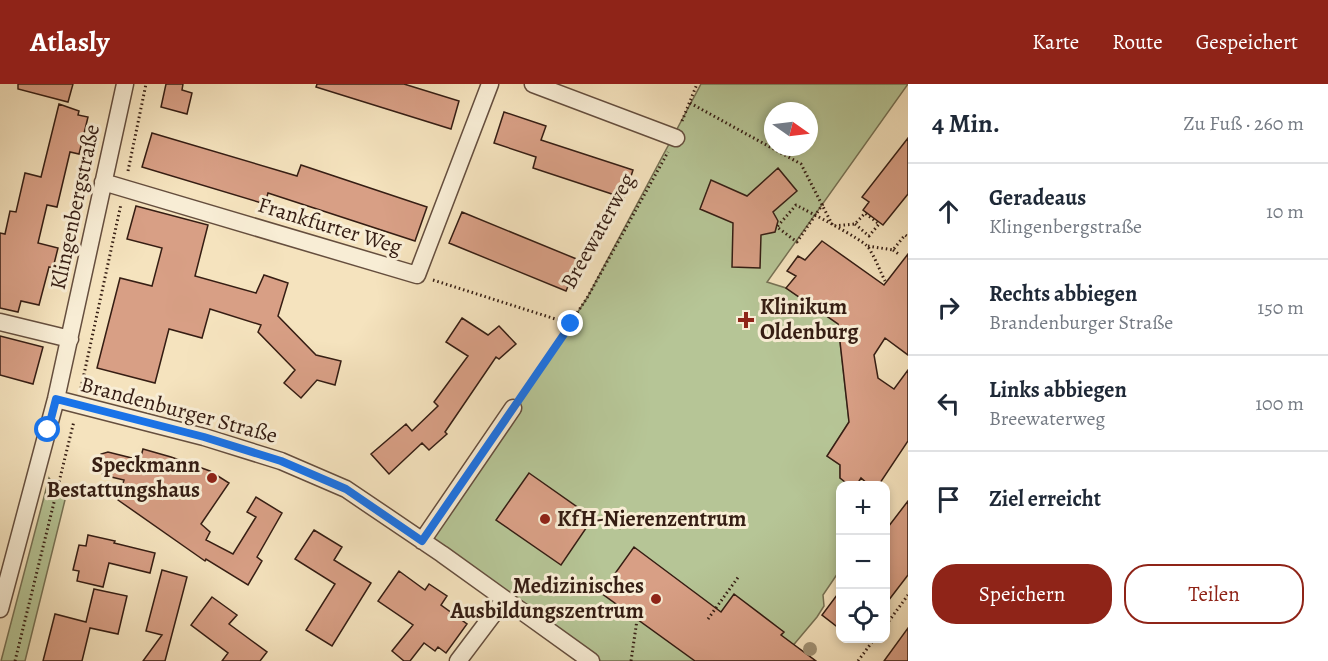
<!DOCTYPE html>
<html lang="de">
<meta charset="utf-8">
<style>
body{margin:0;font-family:Alegreya,serif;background:#f6f6f7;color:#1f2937}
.controls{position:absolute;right:18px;bottom:18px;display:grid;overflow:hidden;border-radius:12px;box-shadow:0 3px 9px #0003}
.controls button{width:54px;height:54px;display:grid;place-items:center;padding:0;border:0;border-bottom:2px solid #e0e1e3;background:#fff;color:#1f2937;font:30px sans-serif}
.compass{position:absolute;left:764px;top:18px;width:54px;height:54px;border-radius:50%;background:#fff;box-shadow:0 3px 9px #0003;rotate:104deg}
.stop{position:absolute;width:18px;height:18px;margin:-14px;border:4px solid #1a73e8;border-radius:50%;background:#fff}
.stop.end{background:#1a73e8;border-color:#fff;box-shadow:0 2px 6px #0008}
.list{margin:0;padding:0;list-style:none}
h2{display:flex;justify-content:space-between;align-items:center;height:78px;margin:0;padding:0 24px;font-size:26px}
h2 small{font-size:20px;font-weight:400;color:#747a83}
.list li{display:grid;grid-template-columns:39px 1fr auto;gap:18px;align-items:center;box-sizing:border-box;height:96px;padding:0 24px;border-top:2px solid #e0e1e3}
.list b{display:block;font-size:22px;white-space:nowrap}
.list p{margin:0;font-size:20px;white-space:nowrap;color:#747a83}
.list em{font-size:20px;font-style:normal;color:#747a83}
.actions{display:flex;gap:12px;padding:18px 24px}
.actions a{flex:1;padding:14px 0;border:2px solid #8f2418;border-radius:24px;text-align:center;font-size:21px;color:#8f2418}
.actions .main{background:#8f2418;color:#fff}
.icon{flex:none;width:33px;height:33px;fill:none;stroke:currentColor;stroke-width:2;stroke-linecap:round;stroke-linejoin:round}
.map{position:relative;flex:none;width:908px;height:577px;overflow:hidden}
header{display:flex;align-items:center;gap:36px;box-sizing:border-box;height:84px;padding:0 30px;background:#8f2418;color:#fff}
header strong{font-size:28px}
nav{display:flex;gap:33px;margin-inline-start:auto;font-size:21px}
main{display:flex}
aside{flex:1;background:#fff}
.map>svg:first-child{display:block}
.green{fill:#b6c596;stroke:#767154;stroke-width:1.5;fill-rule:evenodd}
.building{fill:#d89f85;stroke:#351d13;stroke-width:1.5}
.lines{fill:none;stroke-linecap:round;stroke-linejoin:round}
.minor-casing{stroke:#654e3e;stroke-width:19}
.path{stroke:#351d13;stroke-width:3;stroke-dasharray:1.5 3;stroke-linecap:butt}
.minor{stroke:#f8edd5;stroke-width:16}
.tree{fill:#a19275}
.route{stroke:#1a73e8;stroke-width:8}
.poi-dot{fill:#8f2418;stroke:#f8edd5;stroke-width:2}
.labels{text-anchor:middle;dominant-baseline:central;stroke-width:6;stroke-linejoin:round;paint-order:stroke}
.street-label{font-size:22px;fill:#351d13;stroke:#f8edd5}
.poi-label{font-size:22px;font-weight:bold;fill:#351d13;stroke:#f8edd5;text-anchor:start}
</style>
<header>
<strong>Atlasly</strong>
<nav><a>Karte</a><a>Route</a><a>Gespeichert</a></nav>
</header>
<main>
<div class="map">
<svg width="908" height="577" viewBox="0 0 908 577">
<rect width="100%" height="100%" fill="#f5e3be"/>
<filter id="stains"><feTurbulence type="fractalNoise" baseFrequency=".00333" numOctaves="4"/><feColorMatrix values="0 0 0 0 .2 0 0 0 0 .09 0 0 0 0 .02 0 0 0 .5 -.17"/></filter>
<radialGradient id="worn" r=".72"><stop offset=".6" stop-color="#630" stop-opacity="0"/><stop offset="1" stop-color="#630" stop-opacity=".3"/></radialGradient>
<path class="green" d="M 701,0 L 908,0 L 767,198 L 786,204 L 838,240 L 849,338 L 827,372 L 840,381 L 840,394 L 850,401 L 840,402 L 840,486 L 823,511 L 824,522 L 817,533 L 780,577 L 596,577 L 429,454 L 587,214 ZM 773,27 L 809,27 L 809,63 L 773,63 Z
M 49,394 L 65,416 L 25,577 L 1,577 Z"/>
<path class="building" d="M 18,0 L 73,0 L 68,18 L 18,5 Z
M 166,0 L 183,0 L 182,6 L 192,9 L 187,30 L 161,23 Z
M 317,0 L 404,0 L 459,17 L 451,45 L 316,3 Z
M 59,20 L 79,27 L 78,31 L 88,33 L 79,70 L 70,68 L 57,123 L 47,121 L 38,159 L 58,164 L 53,184 L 49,183 L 39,221 L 21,217 L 18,228 L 0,224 L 0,149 L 5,150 L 10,127 L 16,128 L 25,89 L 41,93 Z
M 504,28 L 546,42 L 541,56 L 633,86 L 624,114 L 533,84 L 536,73 L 494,59 Z
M 152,49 L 297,92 L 301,81 L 427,123 L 415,157 L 268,109 L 265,120 L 142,83 Z
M 908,54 L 908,110 L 883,141 L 863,126 L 869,118 L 862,113 Z
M 778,84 L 797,107 L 773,128 L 778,137 L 775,148 L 761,151 L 760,184 L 732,183 L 733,139 L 700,125 L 711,96 L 747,112 Z
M 136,122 L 208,141 L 195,192 L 256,209 L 264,191 L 288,199 L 278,232 L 316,271 L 341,277 L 335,301 L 317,296 L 301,314 L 284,299 L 295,286 L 258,248 L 261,241 L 210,225 L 202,254 L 169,245 L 155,299 L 97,284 L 120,194 L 152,202 L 162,164 L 127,155 Z
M 462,128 L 579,176 L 566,207 L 449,159 Z
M 822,157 L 884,201 L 908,170 L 908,271 L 885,254 L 874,271 L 878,294 L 894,305 L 908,286 L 908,357 L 878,402 L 870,402 L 861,394 L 856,402 L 850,402 L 840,394 L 840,381 L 827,372 L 849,338 L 838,240 L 786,204 L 796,192 L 787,187 L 798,172 L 805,176 Z
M 462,234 L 488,251 L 499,242 L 516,260 L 499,275 L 496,273 L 445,348 L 447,350 L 429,366 L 422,359 L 389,390 L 371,370 L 406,340 L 412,347 L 438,322 L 434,318 L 468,272 L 446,258 Z
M 0,252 L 43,263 L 33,300 L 0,291 Z
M 143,365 L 171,373 L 210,387 L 229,399 L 201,440 L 210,448 L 206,456 L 233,470 L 256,433 L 247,428 L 256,413 L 282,429 L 257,473 L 262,477 L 248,501 L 206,475 L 205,477 L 118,416 L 124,396 L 103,391 L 98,382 L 101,370 L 108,368 L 140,376 Z
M 529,389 L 593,434 L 561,481 L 496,436 Z
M 908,417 L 908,491 L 885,521 L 885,447 Z
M 314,446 L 342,463 L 334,476 L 371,499 L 332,562 L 306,546 L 335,500 L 295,475 Z
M 88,451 L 115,457 L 114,459 L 155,469 L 150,489 L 109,479 L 103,503 L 77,497 L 79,487 L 73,486 L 79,461 L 86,462 Z
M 634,463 L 721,528 L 734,510 L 784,548 L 781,551 L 816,577 L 695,577 L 601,509 Z
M 162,486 L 187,493 L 165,577 L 143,577 L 162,551 L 146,547 Z
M 399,487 L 425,506 L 429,500 L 447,512 L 441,521 L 467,540 L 446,569 L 438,563 L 435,567 L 424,559 L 410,577 L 404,577 L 392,567 L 413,541 L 378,517 Z
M 94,505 L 127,512 L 118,550 L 90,544 L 82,577 L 43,577 L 55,530 L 86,538 Z
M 840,507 L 840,545 L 822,531 Z
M 212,513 L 237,531 L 229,540 L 267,568 L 260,577 L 222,577 L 228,569 L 191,541 Z
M 908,544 L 908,577 L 884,577 Z"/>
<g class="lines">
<defs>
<path id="minor" d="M 533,0 L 676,54
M 103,98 L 417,191 L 490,0
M 0,238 L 70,255
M 56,315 L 204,353 L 281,377 L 346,405 L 442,470 L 591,577
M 422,457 L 513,324
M 0,525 L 56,315 L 125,0
M 458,577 L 504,516"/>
</defs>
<use href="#minor" class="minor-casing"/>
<path class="path" d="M 690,19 L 801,80 L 833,142 L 855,140 L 866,128
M 682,37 L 697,0
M 128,87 L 146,0
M 823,120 L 797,158 L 777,143 L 796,121 C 809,128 862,155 868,163 C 875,173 880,187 885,197
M 855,140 L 869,152 L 879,140 L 865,129
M 868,162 L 893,166 L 905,151 L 908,153
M 893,166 L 900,171
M 433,196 L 571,240
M 81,304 L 121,120
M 522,311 L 587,214 L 668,68
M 619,445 L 625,435
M 708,535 L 739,492
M 886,541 L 908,511
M 15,577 L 74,337
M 631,577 L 637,536
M 858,577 L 875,554"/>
<use href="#minor" class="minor"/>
</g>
<circle class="tree" cx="810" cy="565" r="7"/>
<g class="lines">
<path class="route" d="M 48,346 L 56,315 L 204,353 L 281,377 L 346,405 L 422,457 L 571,240"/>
</g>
<g class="poi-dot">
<path d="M743 227h6v6h6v6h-6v6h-6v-6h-6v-6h6z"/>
<circle cx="212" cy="394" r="6"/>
<circle cx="545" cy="435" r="6"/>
<circle cx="656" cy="515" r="6"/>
</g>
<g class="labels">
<g class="street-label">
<text transform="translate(75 123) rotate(-78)">Klingenbergstraße</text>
<text transform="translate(330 142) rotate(17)">Frankfurter Weg</text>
<text transform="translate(598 147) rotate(-61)">Breewaterweg</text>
<text transform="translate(179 326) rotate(15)">Brandenburger Straße</text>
</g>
<g class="poi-label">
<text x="760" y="223">Klinikum<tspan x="760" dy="25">Oldenburg</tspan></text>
<text x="200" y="381" text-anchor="end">Speckmann<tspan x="200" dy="25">Bestattungshaus</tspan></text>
<text x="557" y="435">KfH-Nierenzentrum</text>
<text x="644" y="502" text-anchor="end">Medizinisches<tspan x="644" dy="25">Ausbildungszentrum</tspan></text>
</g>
</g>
<rect width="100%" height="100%" filter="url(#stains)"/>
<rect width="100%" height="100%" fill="url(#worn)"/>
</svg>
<div class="controls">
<button>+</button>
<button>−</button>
<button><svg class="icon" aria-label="locate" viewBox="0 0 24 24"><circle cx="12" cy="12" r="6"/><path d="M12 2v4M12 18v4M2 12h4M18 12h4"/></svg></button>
</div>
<svg class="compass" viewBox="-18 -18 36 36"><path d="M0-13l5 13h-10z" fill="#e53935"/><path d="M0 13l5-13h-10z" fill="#747a83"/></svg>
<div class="stop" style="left:48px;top:346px"></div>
<div class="stop end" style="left:571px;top:240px"></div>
</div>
<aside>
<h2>4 Min.<small>Zu Fuß · 260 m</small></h2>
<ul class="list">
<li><svg class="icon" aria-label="ahead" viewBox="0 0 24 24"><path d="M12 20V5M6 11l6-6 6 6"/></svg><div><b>Geradeaus</b><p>Klingenbergstraße</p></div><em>10 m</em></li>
<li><svg class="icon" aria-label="right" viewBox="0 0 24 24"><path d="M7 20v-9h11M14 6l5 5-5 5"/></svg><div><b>Rechts abbiegen</b><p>Brandenburger Straße</p></div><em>150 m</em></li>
<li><svg class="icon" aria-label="left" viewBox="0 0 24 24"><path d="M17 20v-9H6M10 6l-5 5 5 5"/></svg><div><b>Links abbiegen</b><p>Breewaterweg</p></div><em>100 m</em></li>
<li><svg class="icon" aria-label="arrive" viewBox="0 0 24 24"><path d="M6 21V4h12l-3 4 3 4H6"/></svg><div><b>Ziel erreicht</b></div></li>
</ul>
<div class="actions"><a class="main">Speichern</a><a>Teilen</a></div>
</aside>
</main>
